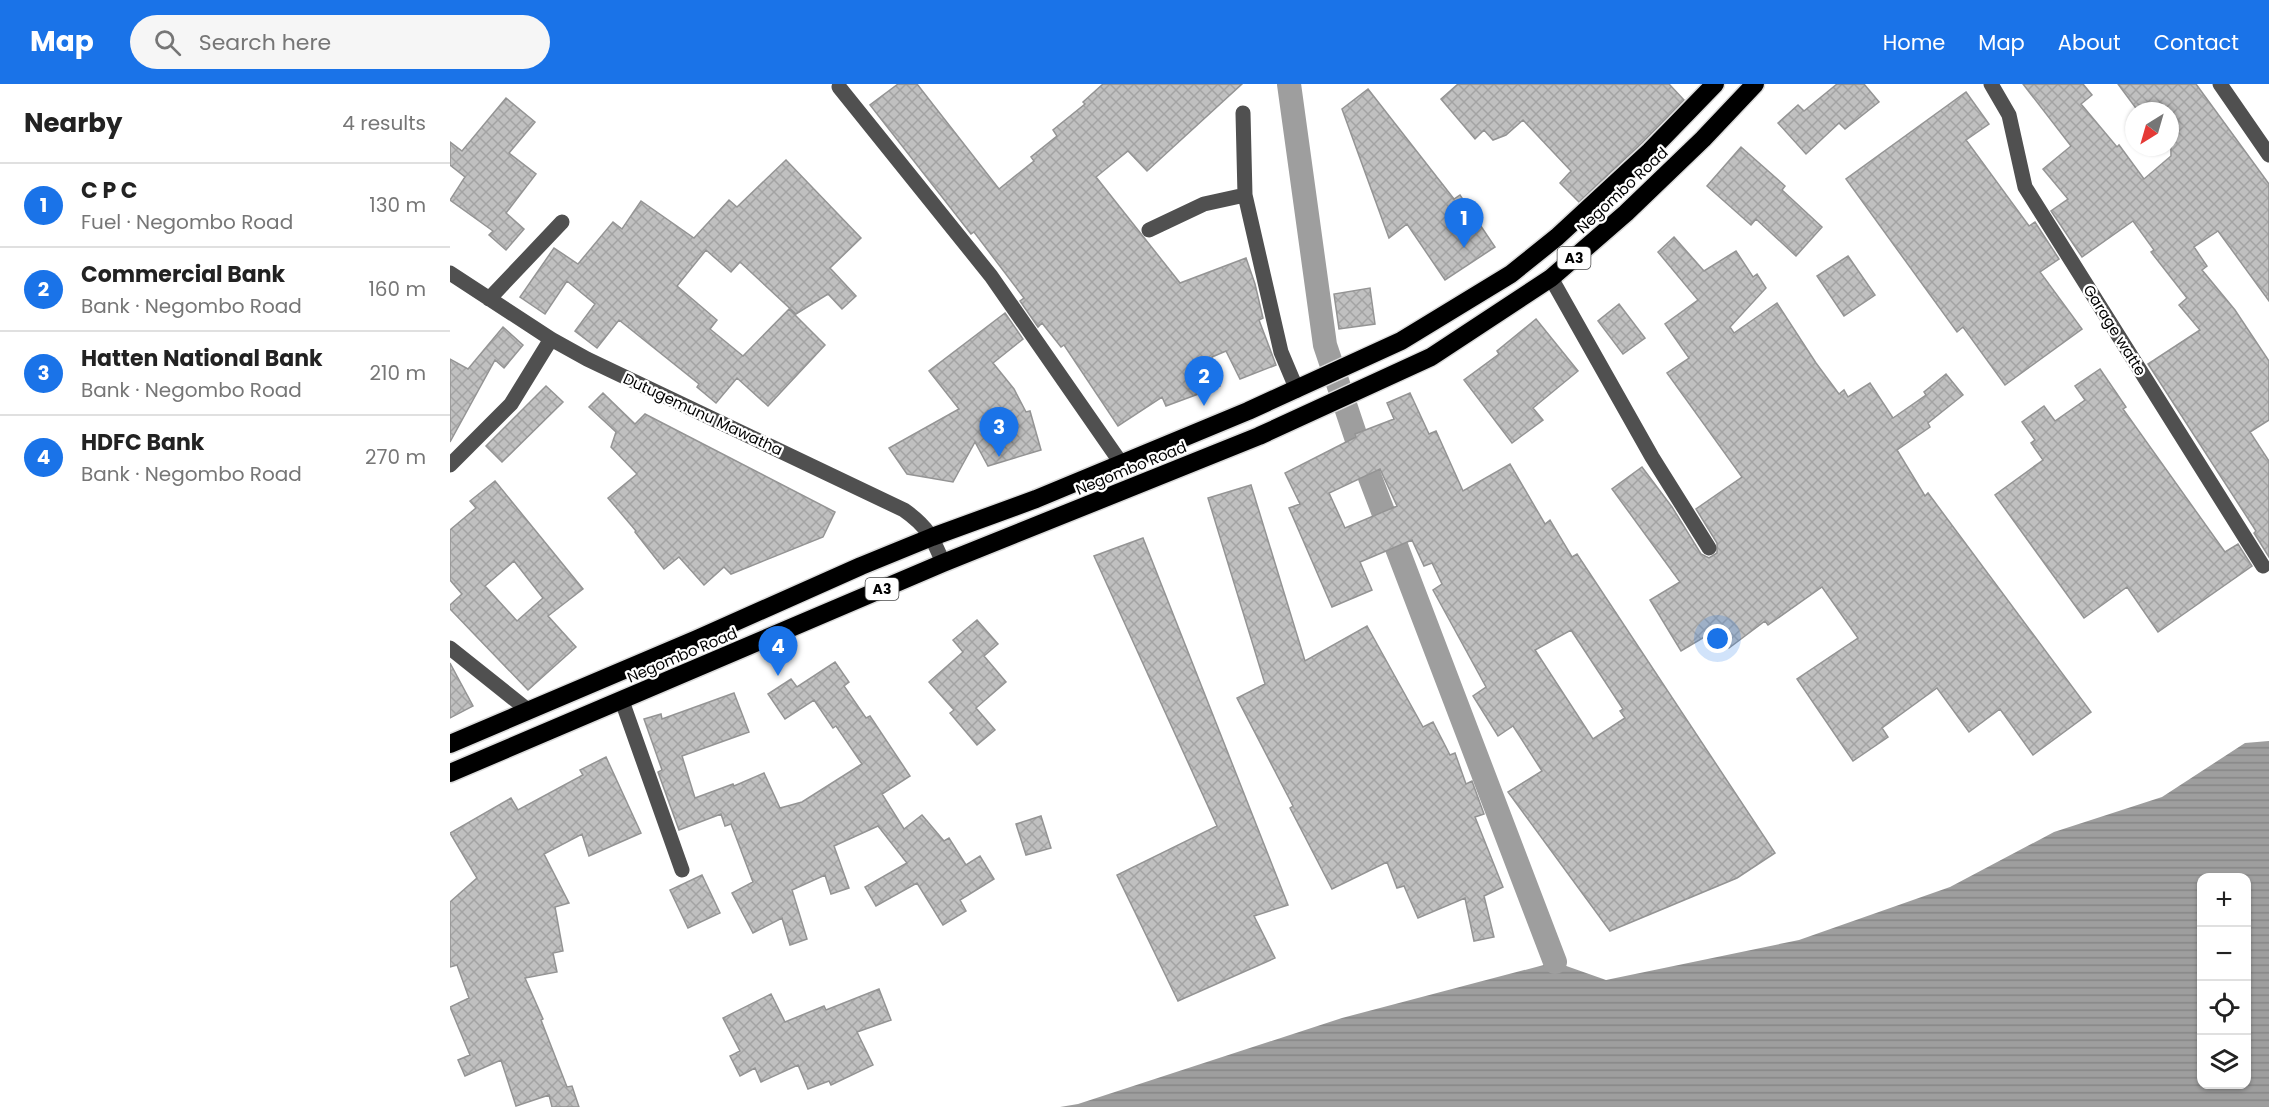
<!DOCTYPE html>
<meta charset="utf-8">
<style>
body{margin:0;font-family:Poppins,sans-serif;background:#f6f6f6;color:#222}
.controls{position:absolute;right:18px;bottom:18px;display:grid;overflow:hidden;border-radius:12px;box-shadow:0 2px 4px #0004}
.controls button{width:54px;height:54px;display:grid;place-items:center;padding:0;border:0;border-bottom:2px solid #e0e0e0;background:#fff;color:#222;font:30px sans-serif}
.compass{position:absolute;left:1675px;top:18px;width:54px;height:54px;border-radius:50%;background:#fff;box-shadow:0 2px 4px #0004;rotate:217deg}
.you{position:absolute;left:1268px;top:555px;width:21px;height:21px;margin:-15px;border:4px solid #fff;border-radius:50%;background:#1a73e8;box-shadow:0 0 0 9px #1a73e833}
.badge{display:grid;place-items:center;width:39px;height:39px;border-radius:50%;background:#1a73e8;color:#fff;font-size:20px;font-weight:700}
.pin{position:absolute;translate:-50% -50px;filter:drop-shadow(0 2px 3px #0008)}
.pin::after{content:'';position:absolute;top:32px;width:21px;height:18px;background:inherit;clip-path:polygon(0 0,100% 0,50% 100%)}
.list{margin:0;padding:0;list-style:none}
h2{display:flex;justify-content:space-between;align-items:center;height:78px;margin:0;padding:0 24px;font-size:26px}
h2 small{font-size:20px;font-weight:400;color:#767676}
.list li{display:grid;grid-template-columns:39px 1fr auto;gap:18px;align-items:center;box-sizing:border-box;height:84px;padding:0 24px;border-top:2px solid #e0e0e0}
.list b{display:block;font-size:22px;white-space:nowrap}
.list p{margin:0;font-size:20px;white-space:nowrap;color:#767676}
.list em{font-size:20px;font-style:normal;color:#767676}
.icon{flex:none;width:33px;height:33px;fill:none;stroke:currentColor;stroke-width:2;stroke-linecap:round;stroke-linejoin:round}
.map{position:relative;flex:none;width:1819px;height:1023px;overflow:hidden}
header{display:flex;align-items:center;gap:36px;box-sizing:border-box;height:84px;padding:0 30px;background:#1a73e8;color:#fff}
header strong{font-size:28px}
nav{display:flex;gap:33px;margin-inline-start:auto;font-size:21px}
.search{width:420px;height:54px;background:#f6f6f6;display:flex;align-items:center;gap:15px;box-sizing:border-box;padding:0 21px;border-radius:33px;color:#767676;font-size:22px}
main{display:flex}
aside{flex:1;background:#fff}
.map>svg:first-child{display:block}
.water{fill:url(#water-rules);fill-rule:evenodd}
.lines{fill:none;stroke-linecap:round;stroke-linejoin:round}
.canal{stroke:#9e9e9e;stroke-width:24}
.building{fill:url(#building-cross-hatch);stroke:#949494;stroke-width:1.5;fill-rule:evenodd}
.highway-casing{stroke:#dbdbdb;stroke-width:21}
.minor{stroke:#505050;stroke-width:15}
.highway{stroke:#000;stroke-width:18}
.labels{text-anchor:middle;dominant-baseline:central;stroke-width:4.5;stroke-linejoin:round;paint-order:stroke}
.shield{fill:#fff;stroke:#4c4c4c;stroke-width:1.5}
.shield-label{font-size:14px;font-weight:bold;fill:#000}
.street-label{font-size:15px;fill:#000;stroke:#fff}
</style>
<header>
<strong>Map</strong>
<div class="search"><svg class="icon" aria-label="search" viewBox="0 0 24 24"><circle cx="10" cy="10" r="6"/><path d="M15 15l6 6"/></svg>Search here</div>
<nav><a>Home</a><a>Map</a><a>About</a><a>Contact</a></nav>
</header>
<main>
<aside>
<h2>Nearby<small>4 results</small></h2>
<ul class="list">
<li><span class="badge">1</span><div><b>C P C</b><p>Fuel · Negombo Road</p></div><em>130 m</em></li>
<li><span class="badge">2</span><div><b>Commercial Bank</b><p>Bank · Negombo Road</p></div><em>160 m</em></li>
<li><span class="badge">3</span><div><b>Hatten National Bank</b><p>Bank · Negombo Road</p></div><em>210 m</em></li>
<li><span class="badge">4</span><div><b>HDFC Bank</b><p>Bank · Negombo Road</p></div><em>270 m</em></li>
</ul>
</aside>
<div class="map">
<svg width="1819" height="1023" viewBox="0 0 1819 1023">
<defs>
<pattern id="water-rules" width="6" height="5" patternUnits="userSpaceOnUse" patternTransform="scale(1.5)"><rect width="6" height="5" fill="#9e9e9e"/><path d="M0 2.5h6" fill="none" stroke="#868686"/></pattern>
<pattern id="building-cross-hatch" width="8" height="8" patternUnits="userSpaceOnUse" patternTransform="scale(1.5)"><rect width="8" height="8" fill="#c0c0c0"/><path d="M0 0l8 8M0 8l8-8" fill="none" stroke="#a3a3a3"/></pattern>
</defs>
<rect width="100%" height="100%" fill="#fff"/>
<path class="water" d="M 1819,657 L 1819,1023 L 610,1023 L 628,1020 L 892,934 L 1105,878 L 1156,896 L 1349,856 L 1500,803 L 1604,748 L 1712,713 L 1795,659 ZM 1752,794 L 1796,794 L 1796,1000 L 1752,1000 Z"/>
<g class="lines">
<path class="canal" d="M 839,0 L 875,261 L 916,383 L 1105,878"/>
</g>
<path class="building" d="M 448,0 L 467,0 L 549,105 L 584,77 L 581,73 L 607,52 L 603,46 L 635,20 L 633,18 L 653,0 L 792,0 L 697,87 L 678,67 L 646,93 L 730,199 L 796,174 L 805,200 L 813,234 L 809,236 L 826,281 L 790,295 L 776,267 L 762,273 L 770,302 L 716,322 L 712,313 L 668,342 L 614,261 L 611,263 L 592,239 L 588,243 L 570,217 L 574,214 L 524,148 L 521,150 L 420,21 Z
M 1008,0 L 1219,0 L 1234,16 L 1192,59 L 1129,118 L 1110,99 L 1121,87 L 1073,36 L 1056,51 L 1043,56 L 1034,46 L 1025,55 L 991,15 Z
M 1387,0 L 1414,0 L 1429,18 L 1395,45 L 1389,39 L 1356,70 L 1328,39 L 1348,21 L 1354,27 Z
M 1573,0 L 1633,0 L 1642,11 L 1631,20 L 1667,63 L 1669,61 L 1694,95 L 1721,72 L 1720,27 L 1688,27 L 1668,0 L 1746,0 L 1819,100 L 1819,217 L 1768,147 L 1744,163 L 1757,182 L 1752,186 L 1785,226 L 1819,277 L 1819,336 L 1800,348 L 1819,377 L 1819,473 L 1804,449 L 1806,447 L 1698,280 L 1750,246 L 1729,221 L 1737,214 L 1701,168 L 1704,166 L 1683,137 L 1632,173 L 1601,127 L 1618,115 L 1593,85 L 1621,62 Z
M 918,5 L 1004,115 L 1010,111 L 1045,163 L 995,196 L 957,140 L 939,154 L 892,25 Z
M 1516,8 L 1539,40 L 1516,56 L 1579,142 L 1585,138 L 1609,175 L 1590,188 L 1632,245 L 1555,301 L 1513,243 L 1507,248 L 1396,95 Z
M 56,14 L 85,38 L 59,69 L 86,90 L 56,129 L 74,145 L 56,166 L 39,151 L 43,147 L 0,116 L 15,93 L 0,81 L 0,58 L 12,67 Z
M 1291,63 L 1335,102 L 1332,106 L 1372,143 L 1346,172 L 1306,135 L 1301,141 L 1257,102 Z
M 336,76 L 411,154 L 380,184 L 406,212 L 392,225 L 378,210 L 346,230 L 290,178 L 281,188 L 256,166 L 227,202 L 267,236 L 260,245 L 293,272 L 339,225 L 375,261 L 318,322 L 287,294 L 266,319 L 247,303 L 249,300 L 169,236 L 147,264 L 125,247 L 145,220 L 117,197 L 95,230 L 70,213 L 104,164 L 128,180 L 163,138 L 172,145 L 191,117 L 244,154 L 279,116 L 287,123 Z
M 1224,153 L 1254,187 L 1286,167 L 1303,193 L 1307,190 L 1316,204 L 1280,243 L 1284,249 L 1327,219 L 1366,279 L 1389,310 L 1394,306 L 1398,313 L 1420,299 L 1443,334 L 1476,311 L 1474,308 L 1496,290 L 1513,311 L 1478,339 L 1480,343 L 1447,366 L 1475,412 L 1478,409 L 1641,628 L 1583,671 L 1550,625 L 1519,648 L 1487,604 L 1432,644 L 1438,653 L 1403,677 L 1347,595 L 1408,554 L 1372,503 L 1318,541 L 1315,537 L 1279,564 L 1266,546 L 1231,567 L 1200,516 L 1230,498 L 1162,405 L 1192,383 L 1222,423 L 1251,470 L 1259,474 L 1267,469 L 1267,459 L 1246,425 L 1292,393 L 1217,289 L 1239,274 L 1215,240 L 1248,216 L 1208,168 Z
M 1398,172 L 1425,211 L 1394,232 L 1367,192 Z
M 920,204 L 925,240 L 889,245 L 884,210 Z
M 1169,220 L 1195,254 L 1173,270 L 1148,237 Z
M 555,229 L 573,255 L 543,279 L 564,305 L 576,328 L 580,327 L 591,366 L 538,382 L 525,358 L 503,398 L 457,390 L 439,364 L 509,325 L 479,287 Z
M 1086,235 L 1128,287 L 1083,324 L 1093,336 L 1062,359 L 1014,296 L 1049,270 L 1047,267 Z
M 53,243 L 73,261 L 54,284 L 45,276 L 0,358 L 0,275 L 18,285 Z
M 1650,285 L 1676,323 L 1673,325 L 1775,468 L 1788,460 L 1802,482 L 1708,548 L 1677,503 L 1634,534 L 1545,411 L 1593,376 L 1581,359 L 1585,356 L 1572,338 L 1594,322 L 1605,337 L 1635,316 L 1625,302 Z
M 96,302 L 113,318 L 52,378 L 36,362 Z
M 153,309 L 185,340 L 195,330 L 385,428 L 373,453 L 281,490 L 274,483 L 254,501 L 229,473 L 214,485 L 185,448 L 186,447 L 158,414 L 187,390 L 161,363 L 166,348 L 139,323 Z
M 960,309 L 979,350 L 986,347 L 1013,407 L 1060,380 L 1095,440 L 1100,436 L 1122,473 L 1127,470 L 1325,769 L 1287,794 L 1160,847 L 1058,708 L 1092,687 L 1063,642 L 1048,652 L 1023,612 L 1036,603 L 983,506 L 992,500 L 982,479 L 974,482 L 962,456 L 910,478 L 922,506 L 882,523 L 839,424 L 850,420 L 835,389 L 906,353 L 905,350 L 944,335 L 937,319 ZM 930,385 L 947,422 L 895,444 L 879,409 ZM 1121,546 L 1173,625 L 1170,627 L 1175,634 L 1143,655 L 1085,566 Z
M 45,397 L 133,505 L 98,532 L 126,563 L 78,606 L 0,525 L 0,521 L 12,510 L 0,496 L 0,446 L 26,424 L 20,417 ZM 64,477 L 93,514 L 67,537 L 35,502 Z
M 801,401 L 855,577 L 917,542 L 973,643 L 983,638 L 1000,671 L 1005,669 L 1016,700 L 1022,697 L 1034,730 L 1025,733 L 1053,803 L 1034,812 L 1044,853 L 1024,857 L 1015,814 L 968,834 L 954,802 L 947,804 L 937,778 L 882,805 L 840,724 L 843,722 L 787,614 L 815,600 L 758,414 Z
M 693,454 L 838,821 L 804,832 L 825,874 L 728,917 L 667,791 L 767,742 L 644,472 Z
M 527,536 L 548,560 L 534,572 L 556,598 L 526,624 L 545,646 L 527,661 L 500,629 L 504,626 L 479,598 L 513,568 L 503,556 Z
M 385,578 L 399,598 L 394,602 L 416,634 L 420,632 L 460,692 L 432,710 L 454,745 L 472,731 L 494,757 L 499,754 L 516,781 L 530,772 L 544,795 L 510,816 L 516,827 L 493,841 L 467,799 L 426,822 L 415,803 L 457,779 L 428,742 L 384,762 L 399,804 L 381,810 L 375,791 L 342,806 L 357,855 L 340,861 L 332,834 L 303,849 L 282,809 L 303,798 L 281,740 L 275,742 L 271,730 L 229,746 L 208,688 L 212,686 L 194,635 L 211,630 L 212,635 L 284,609 L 299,648 L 232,672 L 245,714 L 283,700 L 284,702 L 314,689 L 330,724 L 352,718 L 412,680 L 386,642 L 383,644 L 364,616 L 335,635 L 318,610 L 341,595 L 347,603 Z
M 0,579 L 23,622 L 0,634 Z
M 156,673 L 191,749 L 139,772 L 132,750 L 94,770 L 119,819 L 105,823 L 113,867 L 103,869 L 107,888 L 75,894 L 93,935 L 91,936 L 117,1003 L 122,1002 L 129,1023 L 102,1023 L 99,1011 L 66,1022 L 51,976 L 15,992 L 8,976 L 20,971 L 0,923 L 19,914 L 7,881 L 0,883 L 0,818 L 27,794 L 0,749 L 61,714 L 68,726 L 133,691 L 130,686 Z
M 591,732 L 601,764 L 576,771 L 566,740 Z
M 252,791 L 270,829 L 238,844 L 220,806 Z
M 429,905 L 441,936 L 407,948 L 423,981 L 381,1001 L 379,997 L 358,1005 L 348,981 L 311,998 L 305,984 L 290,992 L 280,972 L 290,967 L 273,934 L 321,910 L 335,938 L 374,922 L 376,926 Z"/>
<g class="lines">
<defs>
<path id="highway" d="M 0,660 L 247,555 L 411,482 L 482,453 L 586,415 L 798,327 L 951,257 L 1061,190 L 1107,153 L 1200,67 L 1265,0
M 0,689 L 493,479 L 809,352 L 981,273 L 1101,194 L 1176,129 L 1253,55 L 1305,0"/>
</defs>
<use href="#highway" class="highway-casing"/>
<path class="minor" d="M 1541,0 L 1559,31 L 1575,103 L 1813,482
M 1770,0 L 1819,71
M 389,3 L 541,192 L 671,379
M 793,29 L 795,111 L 831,268 L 847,306
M 699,146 L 754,120 L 795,111
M 0,189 L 101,255 L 137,275 L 454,426 C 477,442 483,454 493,479
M 1101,194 L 1202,373 L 1259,464
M 39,215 L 112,138
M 0,381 L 61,320 L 101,255
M 0,564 L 79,627
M 172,617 L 232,786"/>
<use href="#highway" class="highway"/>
</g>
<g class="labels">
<g class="shield">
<rect x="1107.5" y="163" width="33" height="22" rx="4.5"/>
<rect x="415.5" y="494" width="33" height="22" rx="4.5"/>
</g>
<g class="shield-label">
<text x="1124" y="174">A3</text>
<text x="432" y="505">A3</text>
</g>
<g class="street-label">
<text transform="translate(1172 106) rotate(-43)">Negombo Road</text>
<text transform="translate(1665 246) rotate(58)">Garage watte</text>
<text transform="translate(253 330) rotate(25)">Dutugemunu Mawatha</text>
<text transform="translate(681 384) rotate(-22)">Negombo Road</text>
<text transform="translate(232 571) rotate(-23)">Negombo Road</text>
</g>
</g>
</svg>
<div class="controls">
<button>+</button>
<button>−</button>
<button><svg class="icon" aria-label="locate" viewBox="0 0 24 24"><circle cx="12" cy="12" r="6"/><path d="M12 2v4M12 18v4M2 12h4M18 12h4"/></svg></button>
<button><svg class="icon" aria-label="layers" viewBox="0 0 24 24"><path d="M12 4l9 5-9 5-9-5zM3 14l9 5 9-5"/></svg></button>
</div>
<svg class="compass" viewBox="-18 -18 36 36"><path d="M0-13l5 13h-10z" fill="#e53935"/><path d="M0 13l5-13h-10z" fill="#767676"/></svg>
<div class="you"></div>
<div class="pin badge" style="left:1014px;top:164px">1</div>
<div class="pin badge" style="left:754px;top:322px">2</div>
<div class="pin badge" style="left:549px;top:373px">3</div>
<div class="pin badge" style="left:328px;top:592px">4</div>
</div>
</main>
